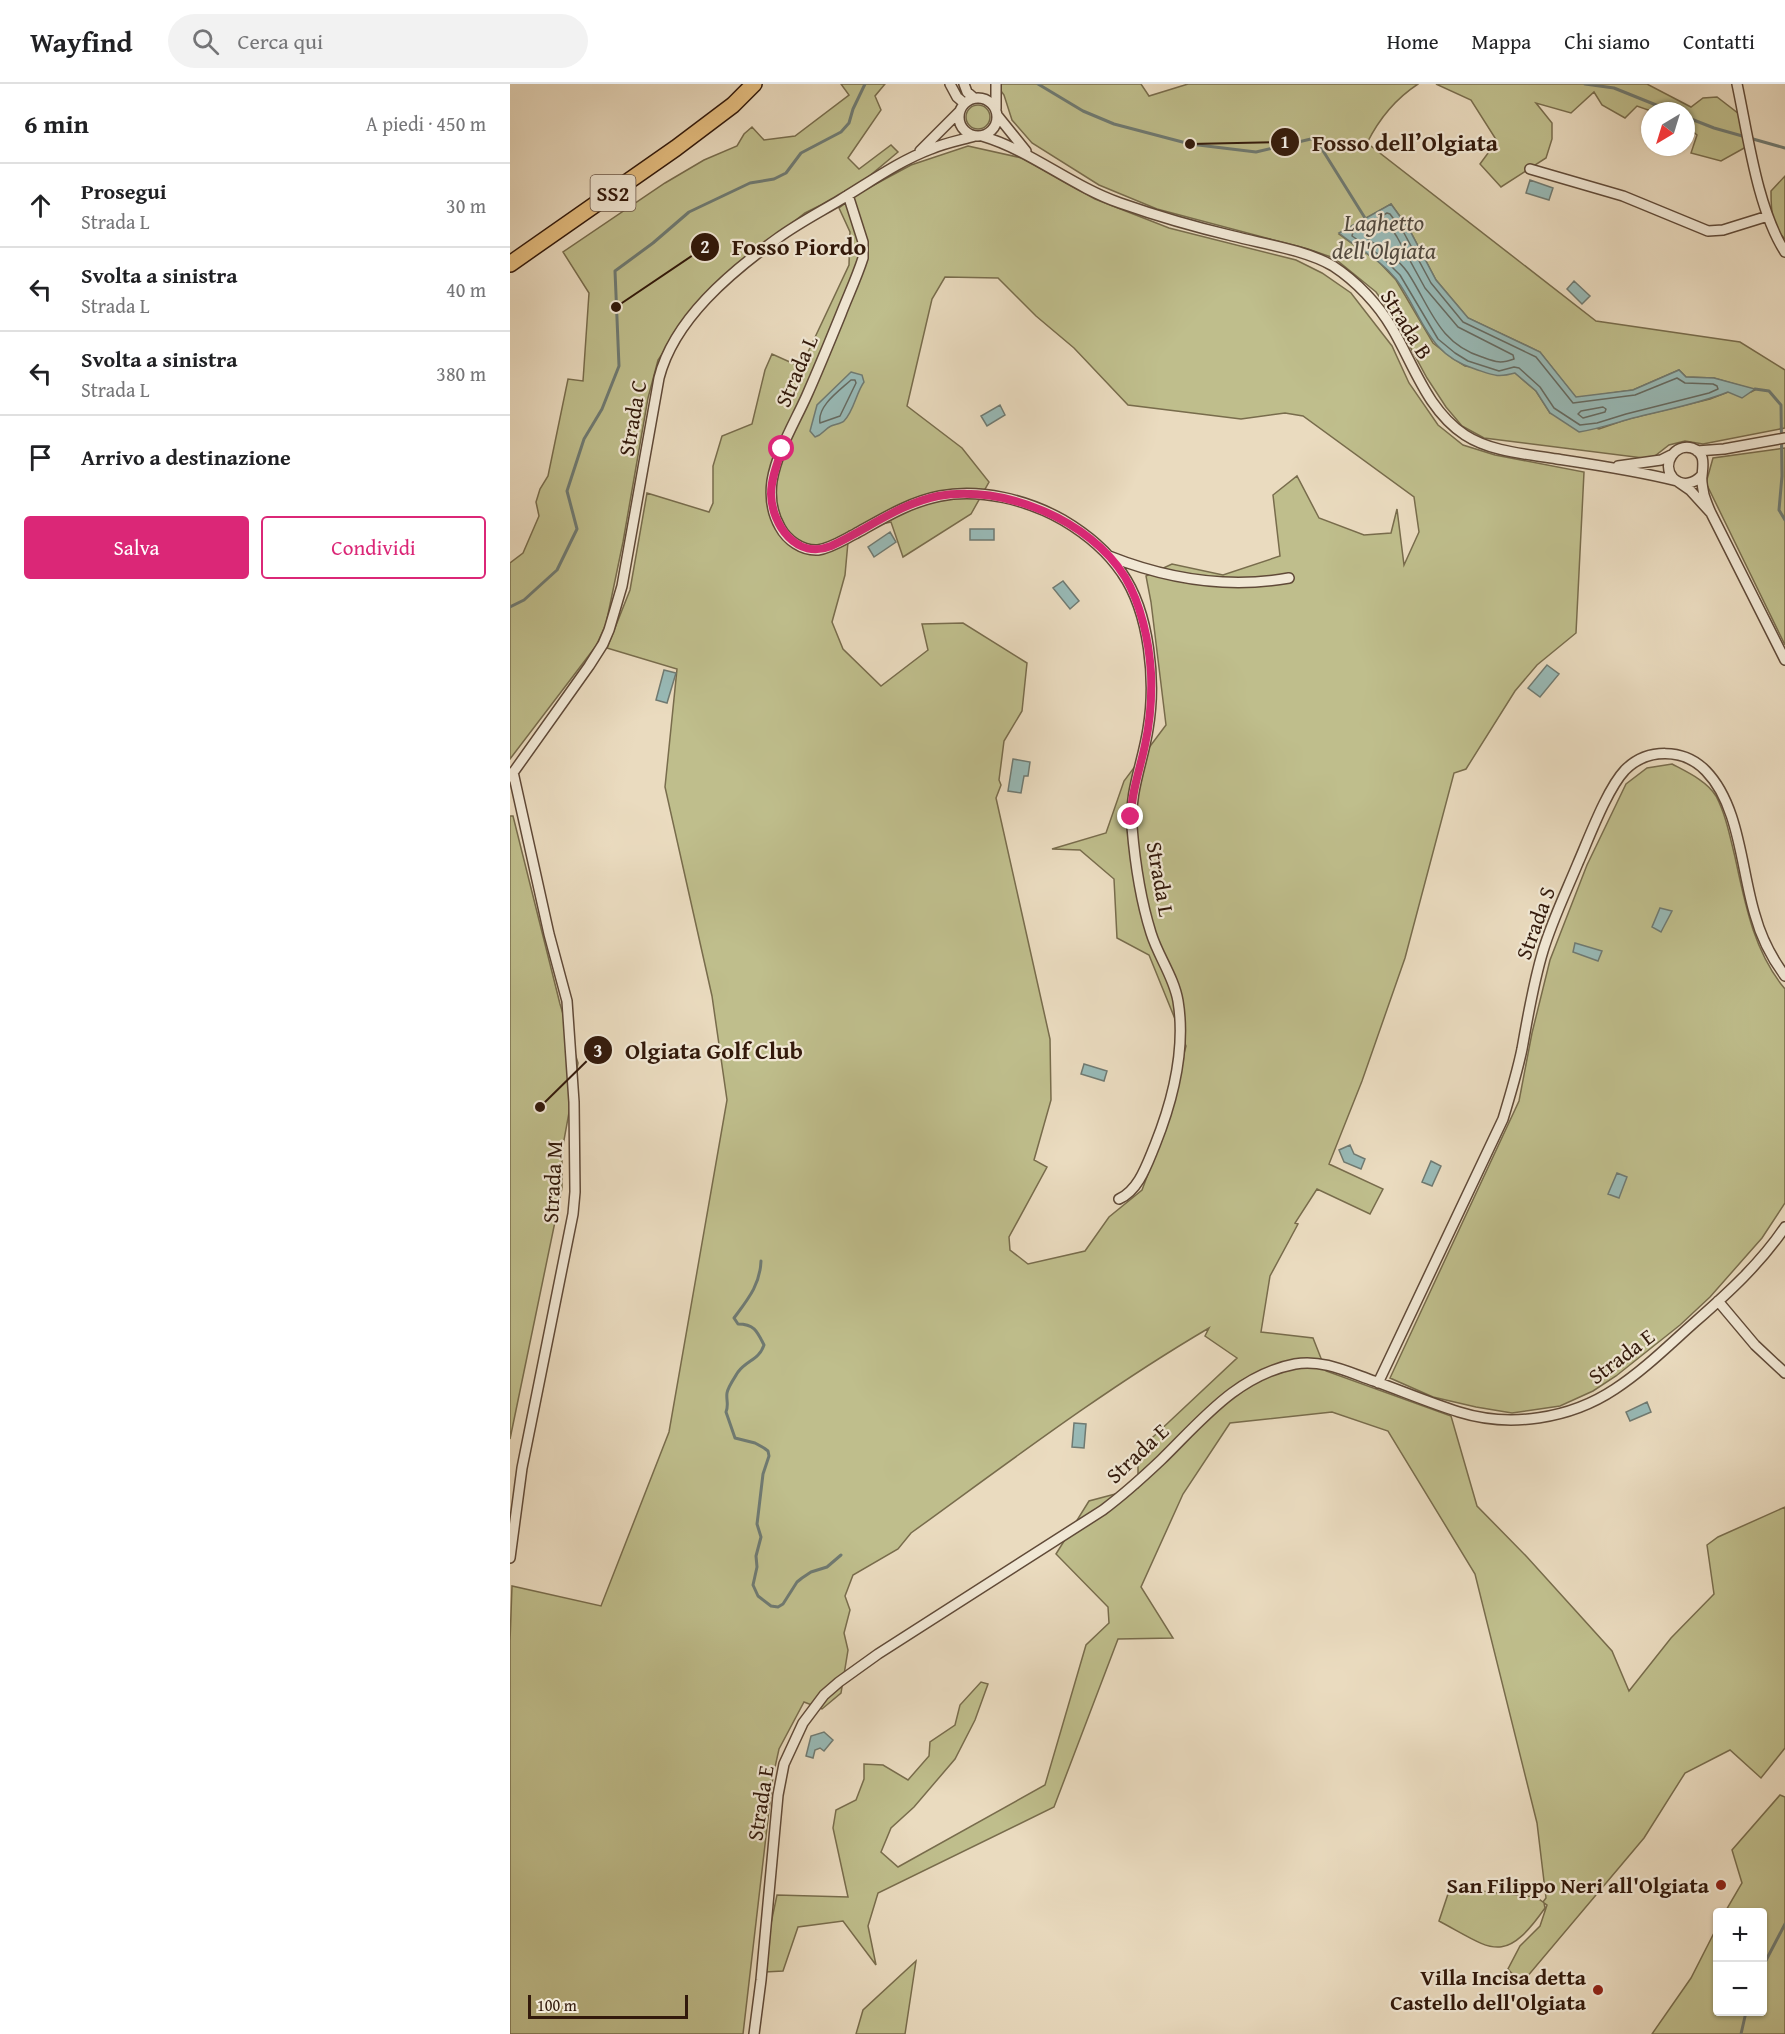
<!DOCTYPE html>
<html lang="it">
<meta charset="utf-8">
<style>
body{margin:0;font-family:"Gentium Book Plus",serif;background:#f2f2f2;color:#202124}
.controls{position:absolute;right:18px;bottom:18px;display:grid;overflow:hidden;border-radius:6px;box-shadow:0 2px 4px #0004}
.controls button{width:54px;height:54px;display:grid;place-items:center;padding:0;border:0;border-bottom:2px solid #e0e0e0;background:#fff;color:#202124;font:30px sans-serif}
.compass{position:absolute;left:1131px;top:18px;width:54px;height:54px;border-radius:50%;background:#fff;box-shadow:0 2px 4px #0004;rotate:218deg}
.scale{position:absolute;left:18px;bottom:15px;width:160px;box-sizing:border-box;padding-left:6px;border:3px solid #32190b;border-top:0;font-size:16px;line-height:21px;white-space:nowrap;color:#32190b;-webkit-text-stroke:4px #f1e8d5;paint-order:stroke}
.stop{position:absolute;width:18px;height:18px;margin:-14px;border:4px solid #db2777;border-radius:50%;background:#fff}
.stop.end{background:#db2777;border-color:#fff;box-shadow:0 2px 6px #0008}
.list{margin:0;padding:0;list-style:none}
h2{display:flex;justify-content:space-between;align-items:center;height:78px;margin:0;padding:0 24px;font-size:26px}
h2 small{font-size:20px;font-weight:400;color:#757577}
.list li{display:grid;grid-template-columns:39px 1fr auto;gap:18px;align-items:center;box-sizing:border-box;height:84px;padding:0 24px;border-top:2px solid #e0e0e0}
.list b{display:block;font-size:22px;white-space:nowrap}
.list p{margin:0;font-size:20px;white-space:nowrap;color:#757577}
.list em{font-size:20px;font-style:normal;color:#757577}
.actions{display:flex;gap:12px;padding:18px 24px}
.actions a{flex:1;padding:14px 0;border:2px solid #db2777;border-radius:6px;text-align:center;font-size:21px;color:#db2777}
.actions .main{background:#db2777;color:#fff}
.icon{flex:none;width:33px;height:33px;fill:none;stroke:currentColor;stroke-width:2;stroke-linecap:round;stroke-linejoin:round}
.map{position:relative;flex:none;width:1275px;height:1950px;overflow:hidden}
header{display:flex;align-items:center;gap:36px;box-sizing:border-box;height:84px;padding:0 30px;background:#fff;border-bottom:2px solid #e0e0e0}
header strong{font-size:28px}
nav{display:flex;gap:33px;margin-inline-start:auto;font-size:21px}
.search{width:420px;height:54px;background:#f2f2f2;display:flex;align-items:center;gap:15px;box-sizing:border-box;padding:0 21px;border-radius:33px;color:#757577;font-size:22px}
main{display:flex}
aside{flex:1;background:#fff}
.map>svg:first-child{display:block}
.green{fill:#bfbe8c;stroke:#786c4c;stroke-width:1.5;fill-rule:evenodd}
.water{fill:#98bab7;stroke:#6f7a72;stroke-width:1.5}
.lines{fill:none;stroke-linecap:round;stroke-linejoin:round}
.shore{stroke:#656a61;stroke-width:1.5}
.stream{stroke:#6f7a72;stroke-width:3}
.minor-casing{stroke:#604a38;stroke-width:12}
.primary-casing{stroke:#32190b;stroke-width:18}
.minor{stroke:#f1e8d5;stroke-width:9}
.primary{stroke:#e5be80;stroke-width:15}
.route{stroke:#db2777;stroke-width:8}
.poi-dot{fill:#8f2418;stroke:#f1e8d5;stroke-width:2}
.labels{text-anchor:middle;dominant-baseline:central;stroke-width:4.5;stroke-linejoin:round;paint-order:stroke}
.shield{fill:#f1e8d5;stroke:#6b5748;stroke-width:1.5}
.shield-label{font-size:21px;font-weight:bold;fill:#32190b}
.street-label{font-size:22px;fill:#32190b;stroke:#f1e8d5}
.poi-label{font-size:22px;font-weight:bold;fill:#32190b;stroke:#f1e8d5;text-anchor:end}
.water-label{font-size:24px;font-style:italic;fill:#51493f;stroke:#f1e8d5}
.leader{fill:none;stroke:#32190b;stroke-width:2}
.callout-dot{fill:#32190b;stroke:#f1e8d5;stroke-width:2}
.mark-label{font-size:18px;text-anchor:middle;font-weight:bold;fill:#fff}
.callout-label{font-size:24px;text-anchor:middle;font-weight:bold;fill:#32190b;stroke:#f1e8d5;stroke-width:4.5;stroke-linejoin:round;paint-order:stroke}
</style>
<header>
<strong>Wayfind</strong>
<div class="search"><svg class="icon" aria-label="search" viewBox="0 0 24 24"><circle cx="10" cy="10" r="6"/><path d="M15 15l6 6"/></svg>Cerca qui</div>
<nav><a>Home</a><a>Mappa</a><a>Chi siamo</a><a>Contatti</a></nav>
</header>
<main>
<aside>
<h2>6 min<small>A piedi · 450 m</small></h2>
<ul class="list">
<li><svg class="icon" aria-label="ahead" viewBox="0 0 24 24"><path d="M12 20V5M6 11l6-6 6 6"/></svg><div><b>Prosegui</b><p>Strada L</p></div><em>30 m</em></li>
<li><svg class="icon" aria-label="left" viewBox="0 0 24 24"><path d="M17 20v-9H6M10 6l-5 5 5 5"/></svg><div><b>Svolta a sinistra</b><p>Strada L</p></div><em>40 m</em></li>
<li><svg class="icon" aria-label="left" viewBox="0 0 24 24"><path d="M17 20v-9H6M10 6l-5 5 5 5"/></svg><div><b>Svolta a sinistra</b><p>Strada L</p></div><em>380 m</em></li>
<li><svg class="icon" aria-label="arrive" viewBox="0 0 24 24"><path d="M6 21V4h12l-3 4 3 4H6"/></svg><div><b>Arrivo a destinazione</b></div></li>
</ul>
<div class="actions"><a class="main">Salva</a><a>Condividi</a></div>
</aside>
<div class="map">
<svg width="1275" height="1950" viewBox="0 0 1275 1950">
<rect width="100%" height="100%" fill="#eadbbf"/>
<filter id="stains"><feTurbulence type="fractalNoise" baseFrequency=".00333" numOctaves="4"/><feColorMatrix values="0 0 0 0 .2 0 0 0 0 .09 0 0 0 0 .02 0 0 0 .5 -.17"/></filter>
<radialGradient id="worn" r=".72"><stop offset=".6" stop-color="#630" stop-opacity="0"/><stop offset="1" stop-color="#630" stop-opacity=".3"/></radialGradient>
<path class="green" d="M 331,0 L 375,0 L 365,12 L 371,26 L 338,74 L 349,85 L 381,61 L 388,68 L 345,104 L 295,129 L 227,182 L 187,219 L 148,276 L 138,314 L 113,458 L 96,540 L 86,562 L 0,675 L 0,479 L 13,469 L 29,432 L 26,418 L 30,405 L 38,392 L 58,295 L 73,297 L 79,209 L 53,168 L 155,99 L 194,76 L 227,62 L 234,50 L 242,43 L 254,56 L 285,52 L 339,11 Z
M 486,0 L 631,0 L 639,12 L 678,0 L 908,0 C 885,15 869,35 857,59 L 1086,237 L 1230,258 L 1275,286 L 1275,344 L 1193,360 L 1175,357 L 1159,361 L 1141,375 L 974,354 L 952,342 L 936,323 L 917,294 L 885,235 L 866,208 L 824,174 L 798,165 L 647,125 L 589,101 L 522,59 L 502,36 L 494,11 ZM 881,120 L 899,145 L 926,196 L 958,234 L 1030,268 L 1066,314 L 1123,306 L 1169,286 L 1176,293 L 1204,294 L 1245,306 L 1241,308 L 1218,308 L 1200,315 L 1118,335 L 1089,345 L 1040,329 L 1026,307 L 1005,289 L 955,282 L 942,274 L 923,259 L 886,196 L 867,176 L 848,164 L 829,150 Z
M 926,0 L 1137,0 L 1181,23 L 1193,14 L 1207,13 L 1229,30 L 1236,63 L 1211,77 L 1181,69 L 1187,51 L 1176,42 L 1176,27 L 1141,27 L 1127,22 L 1115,34 L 1092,21 L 1084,8 L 1061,29 L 1026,19 L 1042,39 L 1042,55 L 1036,74 L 991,103 L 970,80 L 987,57 L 961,16 Z
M456 33a12 12 0 1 1 24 0a12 12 0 1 1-24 0Z
M 458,62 L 512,74 L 585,115 L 659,144 L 786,176 L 812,189 L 841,209 L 882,262 L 899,299 L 928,341 L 953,361 L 985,371 L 1074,388 L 1066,549 L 1027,581 L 1005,607 L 956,685 L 944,689 L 895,874 L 852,997 L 819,1080 L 873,1105 L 860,1130 L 807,1105 L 785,1139 L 788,1140 L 760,1192 L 751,1248 L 803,1254 L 816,1287 L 941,1332 L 967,1422 L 1017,1473 L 1102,1567 L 1119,1607 L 1161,1554 L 1204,1510 L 1197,1461 L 1208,1453 L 1275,1423 L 1275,1664 L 1251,1694 L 1220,1666 L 1175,1689 L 1134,1754 L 1011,1900 L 998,1885 L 1010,1862 L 1030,1842 L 1037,1821 L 1034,1819 L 1035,1824 C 994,1882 983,1866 929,1837 L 941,1801 L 961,1806 L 1026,1813 L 1033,1818 L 1036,1814 L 1027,1739 L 965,1490 L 878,1347 L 822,1328 L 720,1339 L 673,1410 L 631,1503 L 663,1554 L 608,1555 L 544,1723 L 368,1809 L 358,1842 L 366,1881 L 333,1837 L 288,1843 L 273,1887 L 255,1888 L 260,1844 L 267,1811 L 338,1813 L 323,1744 L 326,1726 L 346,1716 L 354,1695 L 354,1680 L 373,1681 L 398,1696 L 419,1672 L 420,1658 L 445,1641 L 450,1621 L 471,1598 L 478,1600 L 465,1636 L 445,1675 L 404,1723 L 381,1744 L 371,1768 L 388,1783 L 535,1701 L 576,1561 L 599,1539 L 598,1523 L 546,1470 L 579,1417 L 628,1404 L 628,1367 L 727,1274 L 695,1252 L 699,1244 C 595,1305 499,1378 401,1449 L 388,1465 L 343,1491 L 335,1512 L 340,1526 L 334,1549 L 338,1566 L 331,1609 L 312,1625 L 294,1618 L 269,1665 L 263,1692 L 233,1950 L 0,1950 L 0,1557 L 2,1502 L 91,1522 L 159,1348 L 217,1016 L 202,912 L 155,703 L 167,585 L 97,564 L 120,506 L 137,409 L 199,428 L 203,419 L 203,382 L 212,352 L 242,340 L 255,286 L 262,270 L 291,283 L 339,181 L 340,148 L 329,124 L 349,109 L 401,81 ZM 435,193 L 488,194 L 526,232 L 564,264 L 618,321 L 731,335 L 775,329 L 793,332 L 904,413 L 909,448 L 894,481 L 887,425 L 881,449 L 854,451 L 809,434 L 787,392 L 763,411 L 770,472 L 713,491 L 662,480 L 636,492 L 641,518 L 656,641 L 614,697 L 596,749 L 542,765 L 570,766 L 604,795 L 607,854 L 639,871 L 676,962 L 651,1055 L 632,1106 L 599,1133 L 575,1167 L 518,1180 L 500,1166 L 499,1153 L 537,1083 L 524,1076 L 541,1016 L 540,955 L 486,714 L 491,701 L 489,696 L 494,657 L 512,627 L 517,579 L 453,539 L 412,540 L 418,566 L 371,602 L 333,565 L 322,538 L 335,491 L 339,447 L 381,438 L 393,473 L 461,430 L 479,398 L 452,364 L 397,322 L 422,215 Z
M 1275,92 L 1275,155 C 1261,142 1261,125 1261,107 Z
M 1275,364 L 1275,561 L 1196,399 L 1203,374 Z
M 1162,680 C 1177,688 1197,697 1206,712 C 1216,731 1220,753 1225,773 C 1235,820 1244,868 1275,905 L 1275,1119 L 1252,1154 L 1200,1213 L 1170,1241 L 1106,1292 L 1083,1307 L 1050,1322 L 1002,1329 L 966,1323 L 923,1313 L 880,1294 L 1009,1017 L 1022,949 L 1040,876 L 1077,781 L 1116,700 L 1137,684 Z
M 0,732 L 3,732 L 50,920 L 68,979 L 52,1067 L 52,1104 L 0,1355 Z
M 1270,1711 L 1275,1713 L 1275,1950 L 1142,1950 L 1181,1894 L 1207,1843 L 1208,1928 L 1252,1928 L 1252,1828 L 1215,1828 L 1232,1799 L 1222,1766 Z
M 406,1877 L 395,1950 L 346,1950 L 353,1926 Z"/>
<path class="water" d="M 1020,96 L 1043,104 L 1039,116 L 1016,109 Z
M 881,120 L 899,145 L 926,196 L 958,234 L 1030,268 L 1066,313 L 1123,306 L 1169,286 L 1176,293 L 1204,294 L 1245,305 L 1232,314 L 1218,308 C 1188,320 1155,326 1123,334 C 1105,339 1088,345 1069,348 L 1040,329 L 1026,307 L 1005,289 C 987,294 983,291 965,285 C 916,270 913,231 886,195 C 871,176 848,165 829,149 Z
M 1064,197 L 1080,212 L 1072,220 L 1057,205 Z
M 341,288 L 352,291 L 354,298 C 346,309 344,327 334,337 C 331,340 325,340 321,342 C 314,345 313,351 305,353 L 300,347 L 307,321 Z
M 490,321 L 495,331 L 477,342 L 471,332 Z
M 460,445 L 484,445 L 484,456 L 460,456 Z
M 380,448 L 386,458 L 364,473 L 358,463 Z
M 553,497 L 569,517 L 560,525 L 543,504 Z
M 1037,581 L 1049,590 L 1030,613 L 1018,604 Z
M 154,586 L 166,589 L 157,619 L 146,616 Z
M 503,675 L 520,678 L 518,692 L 514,692 L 511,709 L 498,707 Z
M 1150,824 L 1162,827 L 1151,848 L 1142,843 Z
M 1065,859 L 1092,867 L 1088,877 L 1063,868 Z
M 574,980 L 597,987 L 594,997 L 571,990 Z
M 840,1061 L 844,1070 L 855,1075 L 851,1085 L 834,1078 L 829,1066 Z
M 921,1077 L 931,1082 L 922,1102 L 912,1098 Z
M 1107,1089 L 1117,1093 L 1109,1114 L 1098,1110 Z
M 1137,1318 L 1141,1328 L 1120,1337 L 1116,1328 Z
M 564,1339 L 576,1340 L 574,1364 L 562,1363 Z
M 314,1648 L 323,1656 L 314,1667 L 310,1664 L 305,1666 L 303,1674 L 296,1672 L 301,1652 Z"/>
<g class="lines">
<path class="shore" d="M 877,129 L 880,130 L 894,149 L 921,199 L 953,238 L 1026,273 L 1063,319 L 1125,311 L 1167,294 L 1175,299 L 1203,300 L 1207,302 L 1208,305 L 1199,309 L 1116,330 L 1087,339 L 1070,341 L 1044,324 L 1030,303 L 1009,284 L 1004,283 L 989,287 L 958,277 L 945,269 L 928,255 L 890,191 L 871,172 L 842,152 L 843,148 Z
M 875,139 L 878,139 L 887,153 L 915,204 L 948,243 L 1003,271 L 1004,275 C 990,280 986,278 972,273 C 928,259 921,224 898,189 C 887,173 870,164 855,153 L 856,149 Z
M 341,296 L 345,296 L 346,299 L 330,332 L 310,339 C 307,322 329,307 341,296 Z
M 1093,323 L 1096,325 L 1095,328 L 1073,334 L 1068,330 L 1071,327 Z"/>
<path class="stream" d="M 528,0 L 573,27 L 604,40 L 680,60 L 746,68 L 805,54 L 855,134
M 1075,0 L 1104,4 L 1161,27
M 1176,33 L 1204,44 L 1275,64
M 1245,305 L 1259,307 L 1271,321 L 1272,392 L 1269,426 L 1275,436
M 0,523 L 14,516 L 47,486 L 67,445 L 57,407 L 74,355 L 92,325 L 109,282 L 105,187 L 143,159 L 179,128 L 240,99 L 264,95 L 276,89 L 291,69 L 331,48 L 339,39 L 343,25 L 355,0
M 251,1177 C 250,1201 238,1215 224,1234 L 228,1240 C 244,1240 247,1247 254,1261 C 249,1276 237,1276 228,1288 C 225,1293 218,1303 217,1309 C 216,1316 219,1321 216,1328 L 225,1354 L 245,1359 L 254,1364 L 258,1367 L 259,1372 L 253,1390 L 248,1432 L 247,1440 L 251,1453 L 246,1472 L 247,1483 L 243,1501 L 248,1512 L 261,1522 L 268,1523 L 273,1520 L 287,1498 L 292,1494 L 301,1488 L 317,1483 L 331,1471
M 1252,1884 L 1275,1840
M 1231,1950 L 1236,1928"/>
<defs>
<path id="minor" d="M 440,0 L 447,13 L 454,19
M 454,0 L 457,8 L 464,14
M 1227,0 C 1238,51 1247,124 1275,168
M449 33a19 19 0 1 1 38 0a19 19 0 1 1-38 0Z
M 486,25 L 486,0
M 487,31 L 516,67
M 472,52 C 522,67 561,102 610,119 C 647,132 685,143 723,152 C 754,160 796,166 823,182 C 846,197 868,220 882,244 C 904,281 917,326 955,351 C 981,368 1017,370 1047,375 C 1087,381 1128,387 1167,397 L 1180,406 L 1201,429
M 410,67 L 449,28
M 1020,85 L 1113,112 L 1198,147 L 1213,146 L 1258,132
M 338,111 L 353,158 L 353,174 C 347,193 338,212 331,230 C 320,257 309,284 297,311 C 285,338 267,367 262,397 C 260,412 262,429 270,443 C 277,456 292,467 308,466 C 321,464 333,456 345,450 C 372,435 399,418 430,412 C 470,404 518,416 553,436 C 575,449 598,468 612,489 C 640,529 646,598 638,645 C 633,678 619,709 622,743 C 625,779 630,814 641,849 C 648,872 664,893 668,917 C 676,966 663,1016 645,1061 C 637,1080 629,1106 609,1115
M 1187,367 L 1214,365 L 1275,354
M 1108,382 L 1151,376 L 1161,371
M 1192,391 C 1184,400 1172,403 1163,394 C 1151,380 1165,359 1182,364 C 1196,369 1193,381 1192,392 C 1191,397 1193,405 1194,411 C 1196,417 1198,423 1201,429 L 1275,576
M 599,472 C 657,495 717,505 779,494
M 0,693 L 79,582 L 93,560 L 99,546 L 112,502 L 149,294 C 164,235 221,188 268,154 C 287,140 310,128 330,116 C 360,98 389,77 421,65 C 435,59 451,56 465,52
M 1208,1217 L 1245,1261 L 1275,1289
M 868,1299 L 993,1035 C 1000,1012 1007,989 1012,965 C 1018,932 1023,900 1033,867 C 1042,837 1056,808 1068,779 C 1079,754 1097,705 1115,686 C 1137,664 1174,664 1196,687 C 1230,722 1231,786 1245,831 C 1251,853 1261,873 1275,892
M 0,1474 L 12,1384 L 63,1130 L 65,1108 L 64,1018 L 57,917 L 39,850 L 3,688
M 244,1950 L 251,1896 L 268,1711 L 274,1680 L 293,1639 L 314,1611 L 329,1598 L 368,1570 L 593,1426 C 613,1411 632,1394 651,1376 C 691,1337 727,1291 785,1280 C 812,1275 838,1288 864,1297 C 892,1307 920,1319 949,1328 C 1000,1344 1060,1335 1105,1305 C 1134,1286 1159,1261 1185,1238 C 1218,1209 1250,1180 1275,1143"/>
<path id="primary" d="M 0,180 L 166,64 L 223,21 L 244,0"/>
</defs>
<use href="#minor" class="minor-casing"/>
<use href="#primary" class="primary-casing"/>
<use href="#minor" class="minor"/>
<use href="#primary" class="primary"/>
</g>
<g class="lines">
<path class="route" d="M 272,365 C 267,380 261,395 261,410 C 262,442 287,476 321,462 C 356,446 389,420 428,412 C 493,400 580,436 615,493 C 631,520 639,557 641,589 C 642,613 640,638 635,661 C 630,685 621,709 621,733"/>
</g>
<g class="poi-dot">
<circle cx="1211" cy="1801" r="6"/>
<circle cx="1088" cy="1906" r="6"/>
</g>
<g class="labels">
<rect class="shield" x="80.5" y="91" width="45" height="36" rx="4.5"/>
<g class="shield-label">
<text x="103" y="109">SS2</text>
</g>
<g class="street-label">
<text transform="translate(897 240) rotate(58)">Strada B</text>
<text transform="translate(286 287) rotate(-67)">Strada L</text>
<text transform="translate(122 334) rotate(-80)">Strada C</text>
<text transform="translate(651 795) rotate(80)">Strada L</text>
<text transform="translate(1025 839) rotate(-70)">Strada S</text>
<text transform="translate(42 1098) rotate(-87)">Strada M</text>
<text transform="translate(1111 1272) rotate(-37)">Strada E</text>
<text transform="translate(627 1369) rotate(-43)">Strada E</text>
<text transform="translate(250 1719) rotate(-81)">Strada E</text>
</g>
<g class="poi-label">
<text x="1199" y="1801">San Filippo Neri all'Olgiata</text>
<text x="1076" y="1893">Villa Incisa detta<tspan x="1076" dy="25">Castello dell'Olgiata</tspan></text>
</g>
<g class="water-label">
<text x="874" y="138">Laghetto<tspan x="874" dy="28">dell'Olgiata</tspan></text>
</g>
</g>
<path class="leader" d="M680 60L775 58M106 223L195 163M30 1023L88 966"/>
<g class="callout-dot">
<circle cx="680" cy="60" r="6"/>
<circle cx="106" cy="223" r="6"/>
<circle cx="30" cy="1023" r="6"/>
<circle cx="775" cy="58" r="15"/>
<circle cx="195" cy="163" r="15"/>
<circle cx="88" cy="966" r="15"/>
</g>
<g class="mark-label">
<text x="775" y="64">1</text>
<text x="195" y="169">2</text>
<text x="88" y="973">3</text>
</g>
<g class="callout-label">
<text x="895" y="67">Fosso dell’Olgiata</text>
<text x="289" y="171">Fosso Piordo</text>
<text x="204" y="975">Olgiata Golf Club</text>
</g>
<rect width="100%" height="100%" filter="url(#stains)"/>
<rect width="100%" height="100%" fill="url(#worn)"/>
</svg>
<div class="controls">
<button>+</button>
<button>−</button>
</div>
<svg class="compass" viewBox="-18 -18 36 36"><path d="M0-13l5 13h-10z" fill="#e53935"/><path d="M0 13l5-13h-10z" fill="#757577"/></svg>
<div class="scale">100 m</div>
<div class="stop" style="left:272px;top:365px"></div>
<div class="stop end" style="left:621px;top:733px"></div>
</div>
</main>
